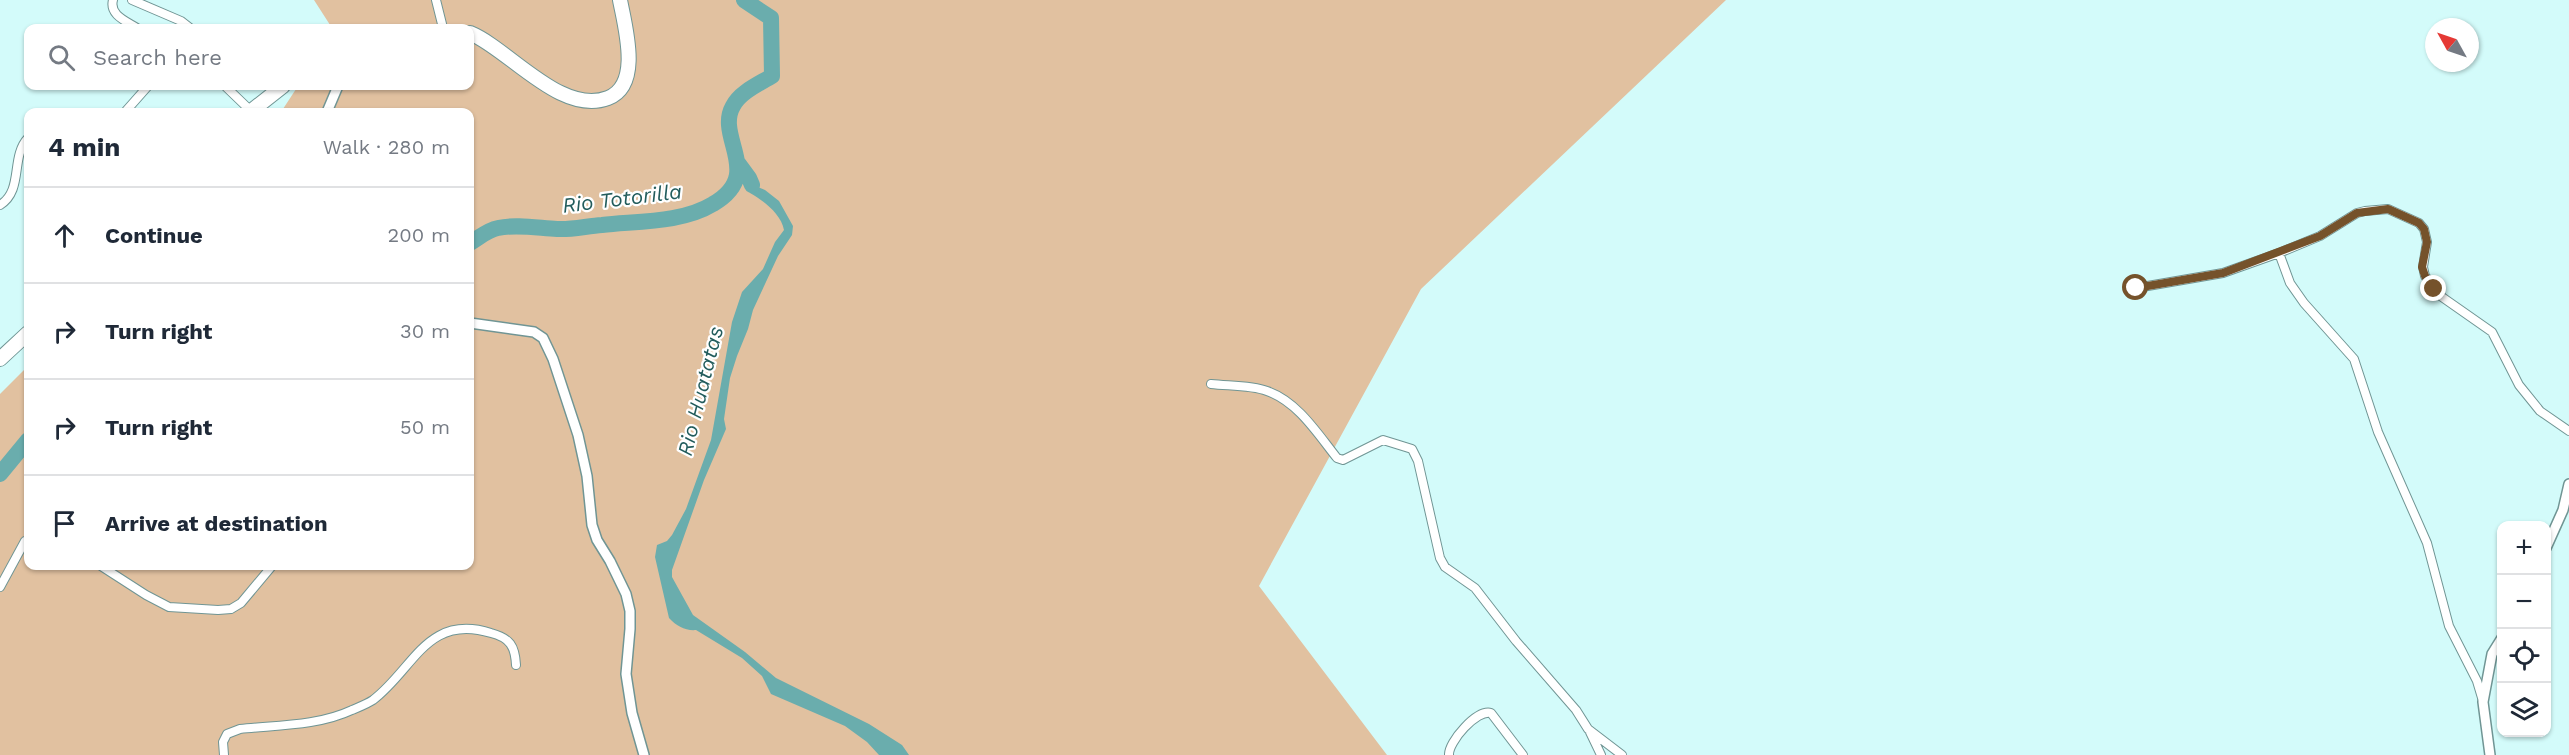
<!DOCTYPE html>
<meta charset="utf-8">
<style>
body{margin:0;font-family:"Work Sans",sans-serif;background:#f6f6f7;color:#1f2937}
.controls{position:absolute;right:18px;bottom:18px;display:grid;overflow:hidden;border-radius:12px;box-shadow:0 2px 4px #0004}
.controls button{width:54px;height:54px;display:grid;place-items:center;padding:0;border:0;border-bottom:2px solid #e0e1e3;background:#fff;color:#1f2937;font:30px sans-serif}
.compass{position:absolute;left:2425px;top:18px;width:54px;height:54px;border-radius:50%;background:#fff;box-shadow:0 2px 4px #0004;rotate:310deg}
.stop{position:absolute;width:18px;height:18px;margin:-14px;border:4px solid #75522b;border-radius:50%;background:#fff}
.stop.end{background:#75522b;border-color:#fff;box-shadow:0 2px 6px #0008}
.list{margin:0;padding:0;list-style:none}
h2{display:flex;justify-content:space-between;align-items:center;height:78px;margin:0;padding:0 24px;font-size:26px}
h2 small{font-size:20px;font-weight:400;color:#747a83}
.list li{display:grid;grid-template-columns:39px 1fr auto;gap:18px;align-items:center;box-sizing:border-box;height:96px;padding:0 24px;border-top:2px solid #e0e1e3}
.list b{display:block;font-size:22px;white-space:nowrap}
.list em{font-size:20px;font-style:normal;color:#747a83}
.icon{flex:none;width:33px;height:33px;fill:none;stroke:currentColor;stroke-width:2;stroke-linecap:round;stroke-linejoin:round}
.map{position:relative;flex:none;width:2569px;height:755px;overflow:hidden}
.search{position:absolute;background:#fff;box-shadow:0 2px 4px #0004;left:24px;top:24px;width:450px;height:66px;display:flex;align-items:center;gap:15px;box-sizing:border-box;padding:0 21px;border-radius:12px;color:#747a83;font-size:22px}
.panel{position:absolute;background:#fff;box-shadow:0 2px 4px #0004;left:24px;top:108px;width:450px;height:462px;border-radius:12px}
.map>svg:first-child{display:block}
.green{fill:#e1c1a0}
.water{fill:#6aadad}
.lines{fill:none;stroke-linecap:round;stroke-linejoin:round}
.river{stroke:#6aadad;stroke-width:16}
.minor-casing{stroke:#709594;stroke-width:10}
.tertiary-casing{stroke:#709594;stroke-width:12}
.trunk-casing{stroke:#709594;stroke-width:16}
.minor{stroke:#fff;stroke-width:8}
.tertiary{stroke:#fff;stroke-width:9}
.trunk{stroke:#fff;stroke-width:14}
.route{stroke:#75522b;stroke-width:8}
.labels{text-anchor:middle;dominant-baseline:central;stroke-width:4.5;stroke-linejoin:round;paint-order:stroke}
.water-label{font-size:21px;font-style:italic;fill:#225c5c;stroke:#fff}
</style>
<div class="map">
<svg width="2569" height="755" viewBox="0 0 2569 755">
<rect width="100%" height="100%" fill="#d3fbfa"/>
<path class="green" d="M 314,0 L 1726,0 L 1421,289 L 1259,586 L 1387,755 L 0,755 L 0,394 L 28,366 L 28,566 L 470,566 L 470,112 L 281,112 L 298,86 L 470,86 L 470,28 L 332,28 Z"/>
<path class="water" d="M 743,158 L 754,173 L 755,186 L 765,190 L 779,201 L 793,226 L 792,235 L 778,256 L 753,310 L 748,329 L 737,356 L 730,378 L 724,419 L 726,429 L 704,480 L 672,570 L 672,577 L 693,615 L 745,652 L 776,678 L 869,724 L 902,745 L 909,755 L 879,755 L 867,742 L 845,726 L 771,694 L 762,676 L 742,658 L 696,630 C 686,631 676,626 669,618 L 655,557 L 657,545 L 667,541 L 672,535 L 686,509 L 711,440 L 732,322 L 742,292 L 763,269 L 775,242 L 784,230 C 781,214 764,201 750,193 L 749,181 L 740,170 Z"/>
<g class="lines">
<path class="river" d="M 738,163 L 749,178 L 752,185
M 470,243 C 479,238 487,230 498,228 C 516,224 538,228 557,229 C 571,230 587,226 602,225 C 637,221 682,223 713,204 C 765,174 715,137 733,106 C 740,92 759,84 772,76 L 771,18 L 744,0
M 0,474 L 28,440"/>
<defs>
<path id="minor" d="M 113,0 C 109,15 126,21 137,28
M 132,0 L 181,21 L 190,28
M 436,0 L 443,28
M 225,86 L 251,111
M 125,112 L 148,86
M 0,205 C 24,190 10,157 28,138
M 2279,253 L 2320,236 L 2357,213 L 2365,211 L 2388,209 L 2419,223 L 2424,229 L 2427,242 L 2423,267 L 2425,276 L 2442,297 L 2492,332 L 2519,385 L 2540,411 L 2569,431
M 2136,288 L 2223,273 L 2279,253 L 2290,283 L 2304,303 L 2354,359 L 2378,432 L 2427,543 L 2449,626 L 2477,681 L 2483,701
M 1211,384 C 1229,386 1251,385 1267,391 C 1298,402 1317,433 1337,458 L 1343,460 L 1383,440 L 1412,449 L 1418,461 L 1440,558 L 1445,567 L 1475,588 L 1516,641 L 1576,710 L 1588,729 L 1622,755
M 101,566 L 146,595 L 169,607 L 218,610 L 231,609 L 241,603 L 272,566
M 0,587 L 25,541 L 28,542
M 1590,732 L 1601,755
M 224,755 L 223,742 L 227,734 L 240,729 C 277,725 318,726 352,710 C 359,707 367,704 373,700 C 414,669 427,613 491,633 C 510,638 515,646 516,665
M 1449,755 C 1448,742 1477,709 1491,713 L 1523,755"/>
<path id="tertiary" d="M 327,112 L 338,86
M 470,323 L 534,332 L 543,338 L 553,359 L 578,435 L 587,476 L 592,525 L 597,540 L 610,561 L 626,594 L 630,611 L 630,629 L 626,674 L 632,713 L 644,755
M 2546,548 L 2563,510 L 2569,484
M 2490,755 L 2483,702 L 2492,654 L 2502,638"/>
<path id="trunk" d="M 470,33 C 509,49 561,116 608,98 C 642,85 625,27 620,0
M 250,112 L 283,86
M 0,359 L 28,333"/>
</defs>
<use href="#minor" class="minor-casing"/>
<use href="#tertiary" class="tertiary-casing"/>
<use href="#trunk" class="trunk-casing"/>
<use href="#minor" class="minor"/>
<use href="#tertiary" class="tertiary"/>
<use href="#trunk" class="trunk"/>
</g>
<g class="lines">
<path class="route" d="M 2136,288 L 2223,273 L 2320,236 L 2357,213 L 2388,209 L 2419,223 L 2424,229 L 2427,242 L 2422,267 L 2425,276 L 2434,289"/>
</g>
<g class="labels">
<g class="water-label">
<text transform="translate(622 198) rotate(-7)">Rio Totorilla</text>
<text transform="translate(700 391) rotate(-76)">Rio Huatatas</text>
</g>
</g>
</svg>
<div class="controls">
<button>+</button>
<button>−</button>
<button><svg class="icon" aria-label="locate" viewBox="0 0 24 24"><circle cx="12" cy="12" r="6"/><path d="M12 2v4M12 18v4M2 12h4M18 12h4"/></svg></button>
<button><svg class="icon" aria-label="layers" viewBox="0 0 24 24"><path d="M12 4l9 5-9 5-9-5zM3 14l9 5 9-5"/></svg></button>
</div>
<svg class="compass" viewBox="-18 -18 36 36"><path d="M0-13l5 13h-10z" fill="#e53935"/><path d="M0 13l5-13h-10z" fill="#747a83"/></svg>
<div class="stop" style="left:2136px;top:288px"></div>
<div class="stop end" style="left:2434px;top:289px"></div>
<div class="search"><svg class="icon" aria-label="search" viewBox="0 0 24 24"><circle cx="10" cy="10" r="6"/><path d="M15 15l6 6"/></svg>Search here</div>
<section class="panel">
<h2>4 min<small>Walk · 280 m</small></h2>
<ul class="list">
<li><svg class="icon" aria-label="ahead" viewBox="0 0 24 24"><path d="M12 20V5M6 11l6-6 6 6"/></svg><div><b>Continue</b></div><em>200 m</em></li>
<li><svg class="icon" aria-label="right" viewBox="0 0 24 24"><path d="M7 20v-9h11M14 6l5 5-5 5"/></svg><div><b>Turn right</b></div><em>30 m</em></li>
<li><svg class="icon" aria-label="right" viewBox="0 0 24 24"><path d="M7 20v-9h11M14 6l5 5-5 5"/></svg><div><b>Turn right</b></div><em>50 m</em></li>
<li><svg class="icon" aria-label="arrive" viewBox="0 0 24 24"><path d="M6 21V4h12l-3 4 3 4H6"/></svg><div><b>Arrive at destination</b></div></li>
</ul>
</section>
</div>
